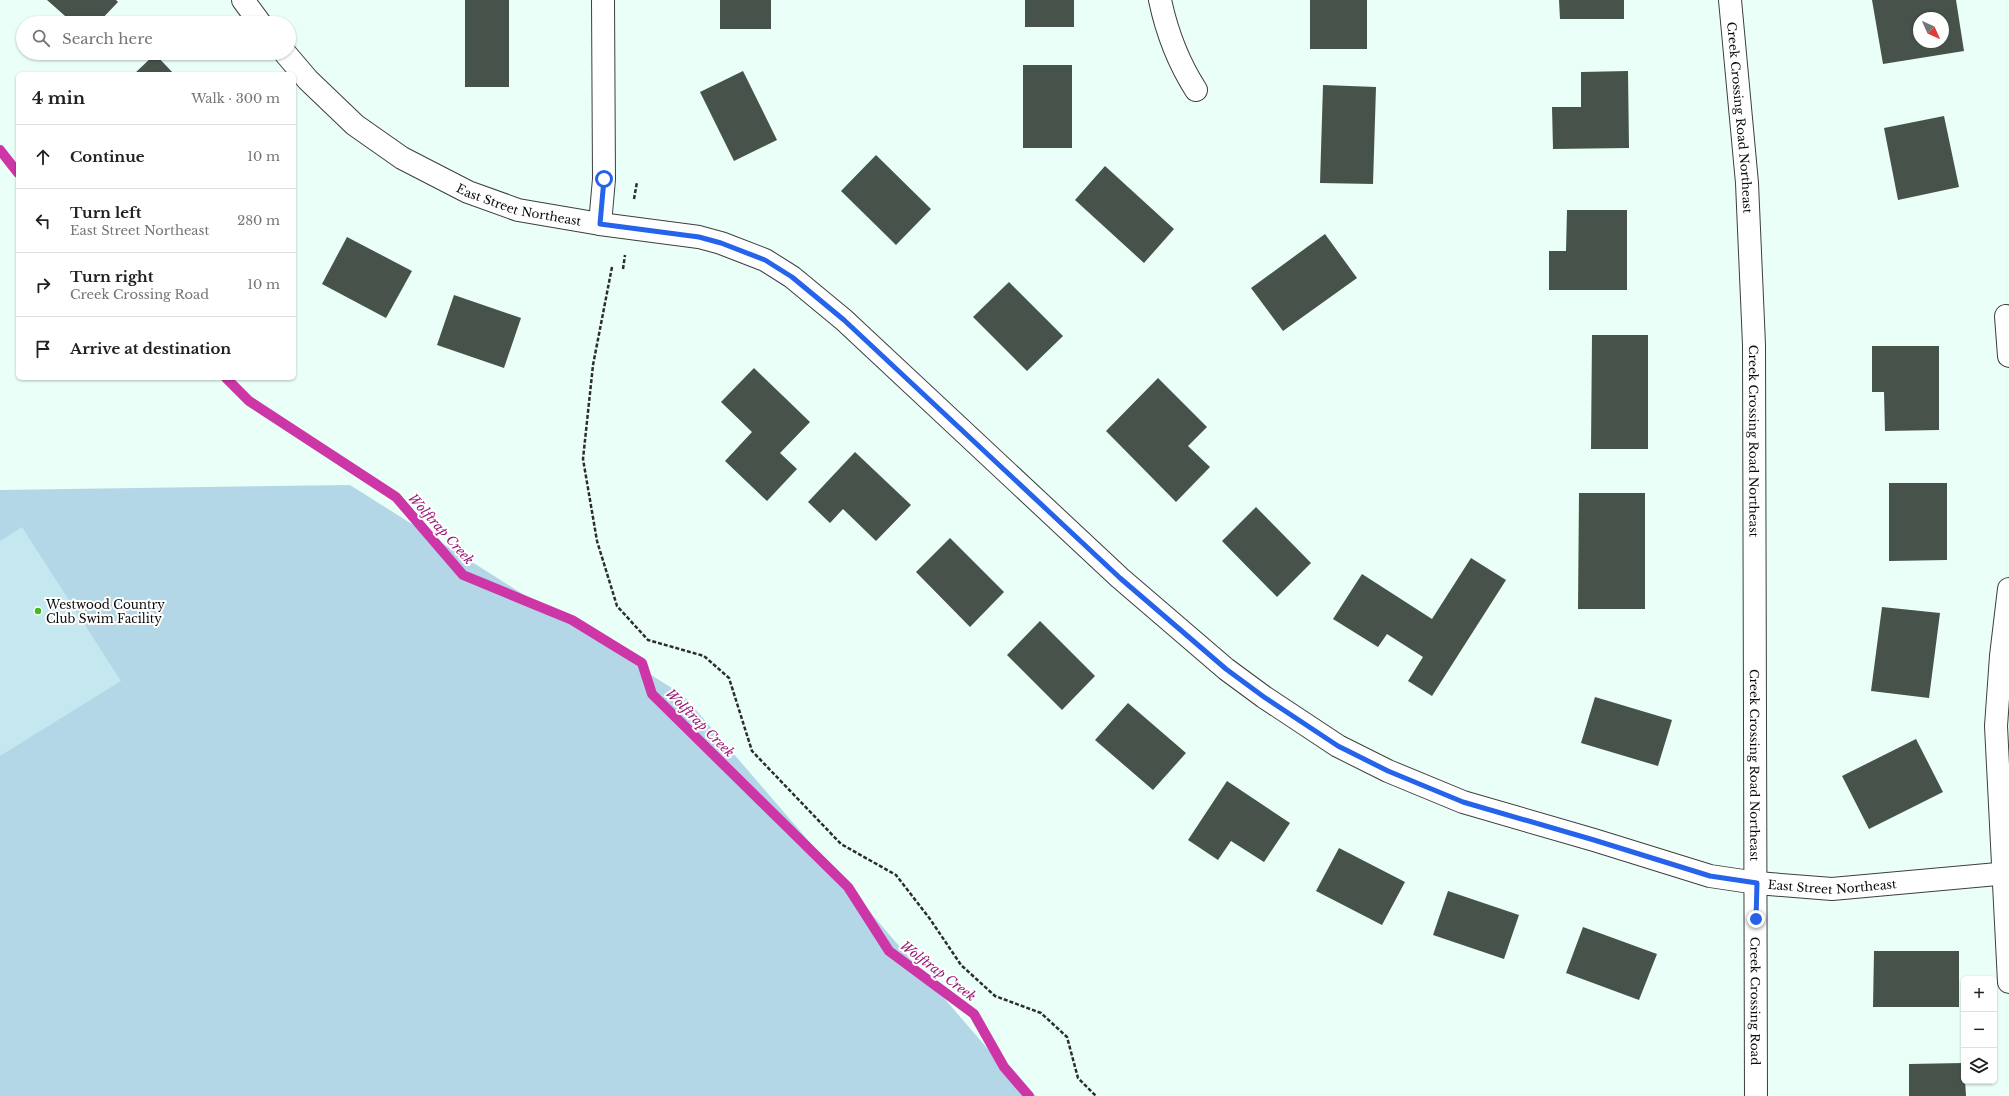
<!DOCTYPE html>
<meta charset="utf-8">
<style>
body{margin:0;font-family:"Libre Baskerville",serif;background:#f2f2f2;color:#202124}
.controls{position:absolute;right:12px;bottom:12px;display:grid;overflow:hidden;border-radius:6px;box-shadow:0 1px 3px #0004}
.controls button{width:36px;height:36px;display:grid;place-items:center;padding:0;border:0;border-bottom:1px solid #e0e0e0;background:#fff;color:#202124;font:20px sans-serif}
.compass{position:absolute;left:1913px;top:12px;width:36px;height:36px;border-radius:50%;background:#fff;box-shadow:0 1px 3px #0004;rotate:135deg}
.stop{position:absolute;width:12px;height:12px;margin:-9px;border:3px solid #2563eb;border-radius:50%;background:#fff}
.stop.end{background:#2563eb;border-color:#fff;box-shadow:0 1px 4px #0008}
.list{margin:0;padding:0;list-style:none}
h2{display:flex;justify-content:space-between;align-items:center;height:52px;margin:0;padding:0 16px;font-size:17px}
h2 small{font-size:13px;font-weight:400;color:#757577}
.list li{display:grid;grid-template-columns:26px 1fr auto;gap:12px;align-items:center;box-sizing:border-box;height:64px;padding:0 16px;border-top:1px solid #e0e0e0}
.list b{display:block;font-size:15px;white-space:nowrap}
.list p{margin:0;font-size:13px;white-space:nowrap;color:#757577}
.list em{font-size:13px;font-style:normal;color:#757577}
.icon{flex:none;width:22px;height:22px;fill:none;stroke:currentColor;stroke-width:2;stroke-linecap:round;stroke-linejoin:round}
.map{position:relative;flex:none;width:2009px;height:1096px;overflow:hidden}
.search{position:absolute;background:#fff;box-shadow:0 1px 3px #0004;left:16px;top:16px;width:280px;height:44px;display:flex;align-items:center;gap:10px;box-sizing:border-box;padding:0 14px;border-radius:22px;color:#757577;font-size:15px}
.panel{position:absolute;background:#fff;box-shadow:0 1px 3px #0004;left:16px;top:72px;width:280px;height:308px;border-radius:6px}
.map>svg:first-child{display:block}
.green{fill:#b4d7e8}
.pitch{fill:#c5e7ef}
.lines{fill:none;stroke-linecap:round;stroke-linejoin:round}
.stream{stroke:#cc36a6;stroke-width:10}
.building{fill:#47534a;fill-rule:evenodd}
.minor-casing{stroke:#3e3e3e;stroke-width:24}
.path{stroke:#2d2d2d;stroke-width:2.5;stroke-dasharray:4 2;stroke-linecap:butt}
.minor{stroke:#fff;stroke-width:22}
.route{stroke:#2563eb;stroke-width:5}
.poi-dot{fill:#42b925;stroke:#fff;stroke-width:1.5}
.labels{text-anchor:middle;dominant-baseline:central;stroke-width:4;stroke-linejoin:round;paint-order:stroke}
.street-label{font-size:12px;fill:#0b0b0b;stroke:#fff}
.poi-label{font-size:12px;fill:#0b0b0b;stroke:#fff;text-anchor:start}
.water-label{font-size:13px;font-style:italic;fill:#9b1675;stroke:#fff}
</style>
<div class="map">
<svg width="2009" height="1096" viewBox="0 0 2009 1096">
<rect width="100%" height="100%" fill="#e9fff7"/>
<path class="green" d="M 350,485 L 683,695 L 993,1055 L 1036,1096 L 0,1096 L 0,490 Z"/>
<path class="pitch" d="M 22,527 L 121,681 L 0,756 L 0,541 Z"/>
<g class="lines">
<path class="stream" d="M 0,150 L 18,173
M 226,378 L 249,401 L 396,497 L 463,575 L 572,620 L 642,663 L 652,694 L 848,887 L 889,951 L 974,1014 L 1004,1067 L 1029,1096"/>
</g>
<path class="building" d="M 47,0 L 116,0 L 118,2 L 98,23 L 73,23 Z
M 465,0 L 509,0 L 509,87 L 465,87 Z
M 720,0 L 771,0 L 771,29 L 720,29 Z
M 1025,0 L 1074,0 L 1074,27 L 1025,27 Z
M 1310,0 L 1367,0 L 1367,49 L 1310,49 Z
M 1559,0 L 1624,0 L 1624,19 L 1560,19 Z
M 1872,0 L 1956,0 L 1964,51 L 1883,64 ZM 1919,18 L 1943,18 L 1943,42 L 1919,42 Z
M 155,54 L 174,74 L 134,74 Z
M 1023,65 L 1072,65 L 1072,148 L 1023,148 Z
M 743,71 L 777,140 L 734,161 L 700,92 Z
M 1628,71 L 1629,148 L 1553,149 L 1552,107 L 1581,107 L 1581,72 Z
M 1323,85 L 1376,87 L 1373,184 L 1320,183 Z
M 1944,116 L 1959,187 L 1898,200 L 1884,128 Z
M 876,155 L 931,209 L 896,245 L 841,191 Z
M 1105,166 L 1174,229 L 1144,263 L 1075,200 Z
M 1567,210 L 1627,210 L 1627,290 L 1549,290 L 1549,251 L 1566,251 Z
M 1325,234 L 1357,278 L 1283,331 L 1251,288 Z
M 347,237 L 412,271 L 386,318 L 322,284 Z
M 1009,282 L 1063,336 L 1027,371 L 973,317 Z
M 454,295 L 521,318 L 504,368 L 437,345 Z
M 1592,335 L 1648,335 L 1648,449 L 1591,449 Z
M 1872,346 L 1939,346 L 1939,430 L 1885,431 L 1884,392 L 1872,392 Z
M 754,368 L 810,422 L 780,453 L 797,469 L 767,501 L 725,461 L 752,432 L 721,402 Z
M 1158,378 L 1207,427 L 1188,446 L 1210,467 L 1176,502 L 1106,431 Z
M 855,452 L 911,505 L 876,541 L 843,509 L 830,523 L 808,502 Z
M 1889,483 L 1947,483 L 1947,560 L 1889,561 Z
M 1579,493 L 1645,493 L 1645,609 L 1578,609 Z
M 1256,507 L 1311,563 L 1277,597 L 1222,541 Z
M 950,538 L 1004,592 L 970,627 L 916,572 Z
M 1471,558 L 1506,580 L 1432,696 L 1408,681 L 1423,657 L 1387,634 L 1378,647 L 1333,619 L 1362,574 L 1432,619 Z
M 1882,607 L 1940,613 L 1929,698 L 1871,691 Z
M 1040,621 L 1095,676 L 1062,710 L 1007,655 Z
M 1595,697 L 1672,720 L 1658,766 L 1581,743 Z
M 1128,703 L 1186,753 L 1153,790 L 1095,740 Z
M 1916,739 L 1943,792 L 1869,829 L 1842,776 Z
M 1227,781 L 1290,823 L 1264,862 L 1231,841 L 1218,860 L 1188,840 Z
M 1339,848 L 1405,882 L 1382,925 L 1316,891 Z
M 1448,891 L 1519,915 L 1504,959 L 1433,935 Z
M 1583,927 L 1657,954 L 1639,1000 L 1566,973 Z
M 1874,951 L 1959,951 L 1959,1007 L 1873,1007 Z
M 1964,1063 L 1966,1096 L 1909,1096 L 1909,1064 Z"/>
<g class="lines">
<defs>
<g id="minor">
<path d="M 243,0 L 260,23"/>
<path d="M 1160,0 C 1167,33 1178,62 1196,90"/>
<path id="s1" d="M 1730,0 L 1747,183 L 1754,345 L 1756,1096"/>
<path id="s2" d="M 285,53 L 308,80 L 355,125 L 402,158 L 468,192 L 518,210 L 600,224 L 699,237 L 721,243 L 765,260 L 792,277 L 844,320 L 1120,578 L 1226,669 L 1264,697 L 1338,746 L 1388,771 L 1463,802 L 1594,840 L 1710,876 L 1757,883 L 1832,889 L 2009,873"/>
<path d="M 600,224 L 604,179 L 603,0"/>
<path d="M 2006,316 L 2009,356"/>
<path d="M 2009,589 L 2001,656 L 1996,726 L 2009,982"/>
</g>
</defs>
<use href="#minor" class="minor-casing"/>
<path class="path" d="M 634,199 L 637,182
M 612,267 L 593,365 L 583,459 L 597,541 L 617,606 L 648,640 L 704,656 L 729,678 L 752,751 L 841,844 L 896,875 L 930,919 L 961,965 L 995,996 L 1041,1013 L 1067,1037 L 1078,1078 L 1096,1096
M 623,269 L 625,255"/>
<use href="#minor" class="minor"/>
</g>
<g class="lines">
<path class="route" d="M 604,179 L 600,224 L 699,237 L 721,243 L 765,260 L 792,277 L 844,320 L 1120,578 L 1226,669 L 1264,697 L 1338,746 L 1388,771 L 1463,802 L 1594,840 L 1710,876 L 1757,883 L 1756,919"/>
</g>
<circle class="poi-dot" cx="38" cy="611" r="4"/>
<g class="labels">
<g class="street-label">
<text stroke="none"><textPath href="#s1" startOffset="118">Creek Crossing Road Northeast</textPath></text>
<text stroke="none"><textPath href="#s2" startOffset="285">East Street Northeast</textPath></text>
<text stroke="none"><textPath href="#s1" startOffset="442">Creek Crossing Road Northeast</textPath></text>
<text stroke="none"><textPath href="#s1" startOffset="766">Creek Crossing Road Northeast</textPath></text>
<text stroke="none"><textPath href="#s2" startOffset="1809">East Street Northeast</textPath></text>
<text stroke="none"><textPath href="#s1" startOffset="1002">Creek Crossing Road</textPath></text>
</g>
<g class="poi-label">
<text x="46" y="604">Westwood Country<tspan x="46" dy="14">Club Swim Facility</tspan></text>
</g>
<g class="water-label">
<text transform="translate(441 529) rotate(48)">Wolftrap Creek</text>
<text transform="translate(700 723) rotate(45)">Wolftrap Creek</text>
<text transform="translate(938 971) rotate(37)">Wolftrap Creek</text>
</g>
</g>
</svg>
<div class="controls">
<button>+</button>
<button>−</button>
<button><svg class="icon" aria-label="layers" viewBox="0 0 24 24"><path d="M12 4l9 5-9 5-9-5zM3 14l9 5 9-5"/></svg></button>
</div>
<svg class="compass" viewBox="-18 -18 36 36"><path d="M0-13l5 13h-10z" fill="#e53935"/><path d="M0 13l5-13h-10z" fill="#757577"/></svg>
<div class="stop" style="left:604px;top:179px"></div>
<div class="stop end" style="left:1756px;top:919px"></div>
<div class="search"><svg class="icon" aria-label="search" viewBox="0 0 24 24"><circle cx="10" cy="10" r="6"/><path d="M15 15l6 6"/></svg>Search here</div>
<section class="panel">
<h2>4 min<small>Walk · 300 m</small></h2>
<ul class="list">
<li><svg class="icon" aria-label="ahead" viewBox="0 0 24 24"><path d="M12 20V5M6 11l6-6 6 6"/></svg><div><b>Continue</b></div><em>10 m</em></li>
<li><svg class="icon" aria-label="left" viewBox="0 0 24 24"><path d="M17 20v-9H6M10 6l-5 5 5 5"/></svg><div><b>Turn left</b><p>East Street Northeast</p></div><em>280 m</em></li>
<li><svg class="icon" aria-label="right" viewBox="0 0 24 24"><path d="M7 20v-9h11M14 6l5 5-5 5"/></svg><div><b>Turn right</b><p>Creek Crossing Road</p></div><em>10 m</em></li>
<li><svg class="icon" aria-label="arrive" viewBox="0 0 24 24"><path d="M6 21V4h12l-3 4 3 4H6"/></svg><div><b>Arrive at destination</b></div></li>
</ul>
</section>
</div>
